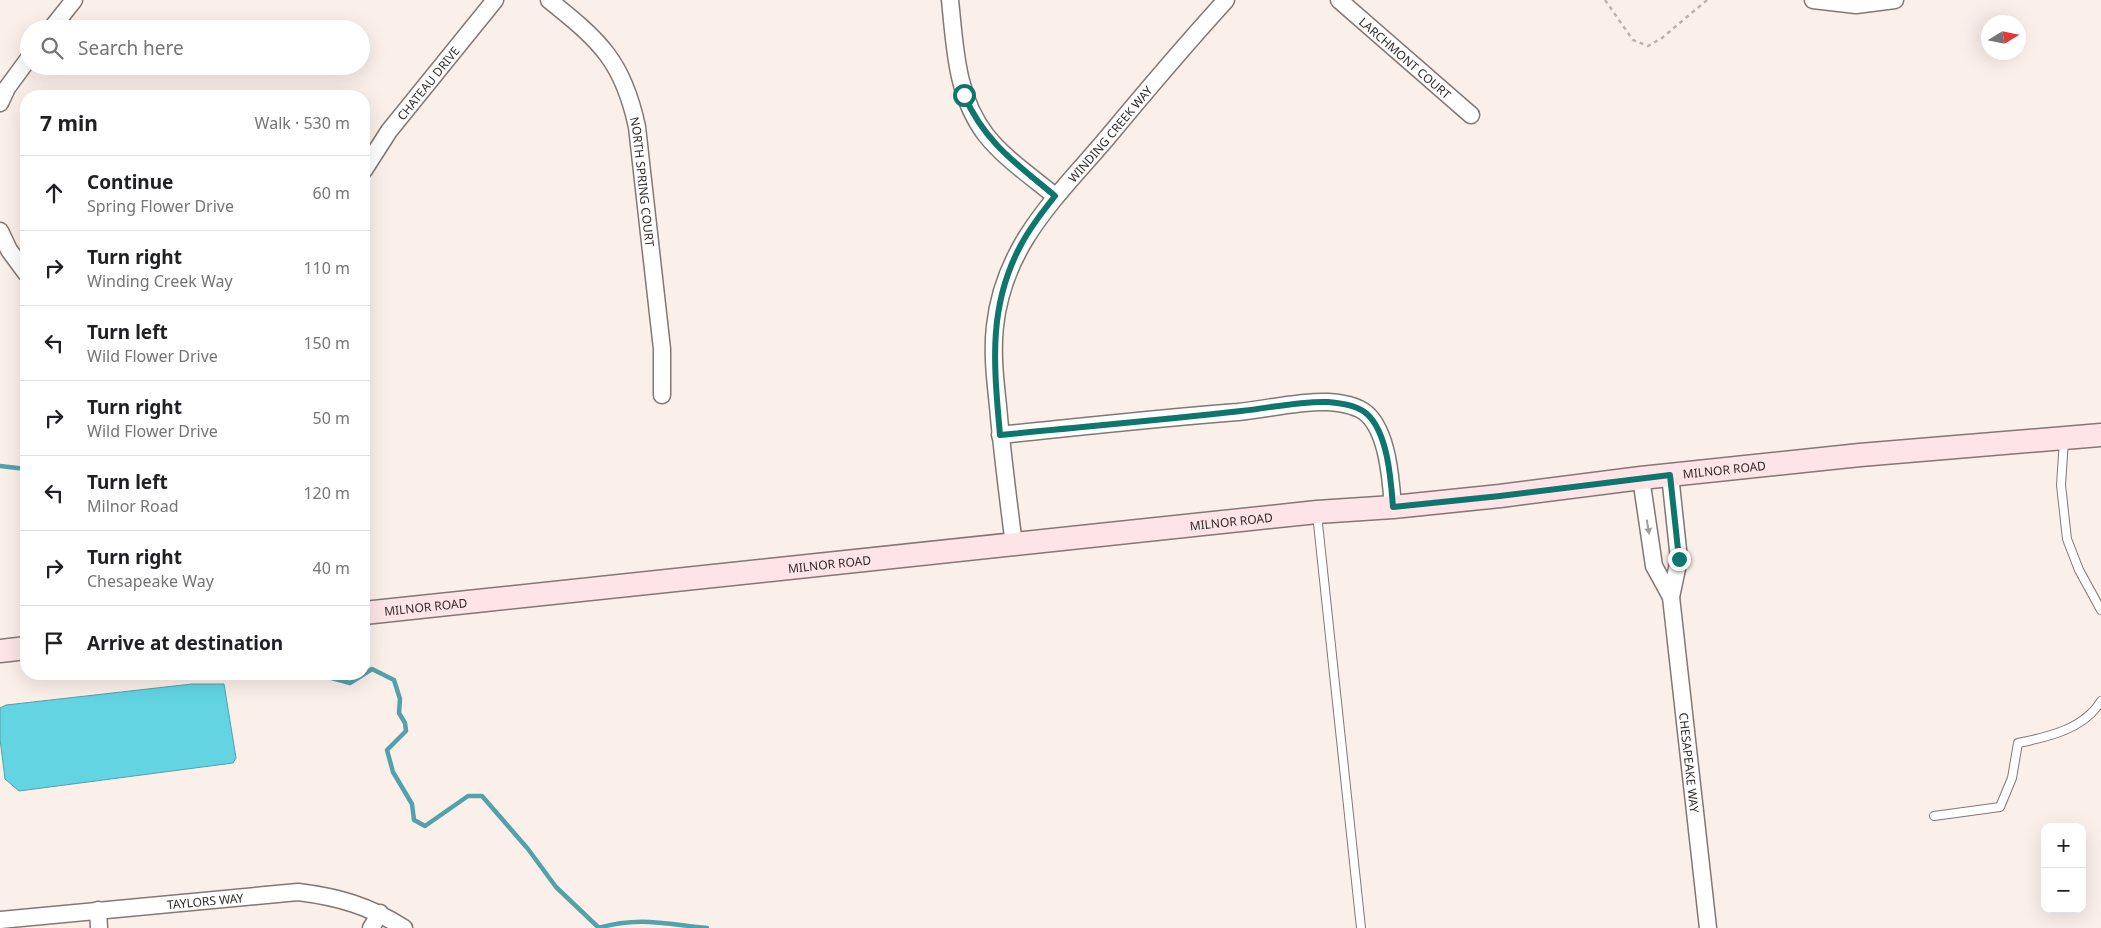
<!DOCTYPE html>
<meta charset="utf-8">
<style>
body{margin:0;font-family:"Noto Sans",sans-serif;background:#f2f2f2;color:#202124}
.controls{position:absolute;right:15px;bottom:15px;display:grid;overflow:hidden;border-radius:10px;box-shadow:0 5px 20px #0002}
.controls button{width:45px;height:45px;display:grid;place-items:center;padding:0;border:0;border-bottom:1px solid #e0e0e0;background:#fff;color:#202124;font:25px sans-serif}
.compass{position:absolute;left:1981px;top:15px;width:45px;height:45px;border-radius:50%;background:#fff;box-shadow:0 5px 20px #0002;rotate:80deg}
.stop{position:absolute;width:15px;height:15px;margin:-11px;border:4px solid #0f766e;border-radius:50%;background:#fff}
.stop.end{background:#0f766e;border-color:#fff;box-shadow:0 1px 5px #0008}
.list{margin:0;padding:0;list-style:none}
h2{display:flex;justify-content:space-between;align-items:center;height:65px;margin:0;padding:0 20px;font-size:21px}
h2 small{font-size:16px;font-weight:400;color:#757577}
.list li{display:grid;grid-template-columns:32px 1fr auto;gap:15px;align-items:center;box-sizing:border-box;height:75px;padding:0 20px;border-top:1px solid #e0e0e0}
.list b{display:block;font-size:19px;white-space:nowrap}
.list p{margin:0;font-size:16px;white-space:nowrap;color:#757577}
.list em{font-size:16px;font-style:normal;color:#757577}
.icon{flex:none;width:28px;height:28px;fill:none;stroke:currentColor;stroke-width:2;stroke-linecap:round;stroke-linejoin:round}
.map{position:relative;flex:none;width:2101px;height:928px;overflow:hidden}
.search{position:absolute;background:#fff;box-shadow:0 5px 20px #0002;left:20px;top:20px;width:350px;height:55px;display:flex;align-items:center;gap:12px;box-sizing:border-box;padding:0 18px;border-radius:28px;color:#757577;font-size:19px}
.panel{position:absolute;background:#fff;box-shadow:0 5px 20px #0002;left:20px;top:90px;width:350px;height:590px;border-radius:20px}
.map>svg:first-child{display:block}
.water{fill:#62d4e2;stroke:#53a1aa}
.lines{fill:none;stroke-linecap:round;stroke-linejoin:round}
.stream{stroke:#53a1aa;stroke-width:4.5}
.service-casing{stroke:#827773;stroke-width:10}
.minor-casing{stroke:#827773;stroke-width:19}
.secondary-casing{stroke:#827773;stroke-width:25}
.path{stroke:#bcb2ae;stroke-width:2.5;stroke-dasharray:4 4;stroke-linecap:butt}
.service{stroke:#fff;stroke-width:8}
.minor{stroke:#fff;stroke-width:16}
.secondary{stroke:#fee4e7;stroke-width:22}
.oneway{fill:#a19f9e}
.route{stroke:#0f766e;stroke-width:6}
.labels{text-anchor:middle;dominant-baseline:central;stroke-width:5;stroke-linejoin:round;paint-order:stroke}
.street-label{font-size:12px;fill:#2f2a28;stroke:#fbefea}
</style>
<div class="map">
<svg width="2101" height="928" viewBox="0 0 2101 928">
<rect width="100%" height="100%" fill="#fbefea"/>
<path class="water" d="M 192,684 L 224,684 L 236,758 L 233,763 L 19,791 L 5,779 L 0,739 L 0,708 L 6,705 Z"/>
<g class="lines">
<path class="stream" d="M 0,466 L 26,469
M 326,674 L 328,677 L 350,683 L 372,669 L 394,680 L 400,699 L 399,713 L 405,723 L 406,731 L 387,750 L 393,772 L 412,804 L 414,820 L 425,826 L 468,796 L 482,796 L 528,849 L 556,887 L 599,928
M 598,928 C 640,916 666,924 707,928"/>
<defs>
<path id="service" d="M 2064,440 L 2061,485 L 2067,539 L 2079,570 L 2101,610
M 1317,514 L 1361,928
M 1934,816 L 2000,807 L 2012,778 L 2018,743 C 2048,737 2084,729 2101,701"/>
<g id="minor">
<path id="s1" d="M 549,0 C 600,41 623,61 637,127 L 662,349 L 662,395"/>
<path d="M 950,0 C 955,47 956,96 986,135 C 1004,158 1032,177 1055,196"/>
<path id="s2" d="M 1339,0 L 1471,115"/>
<path d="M 1813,0 L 1856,5 L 1895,0"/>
<path d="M 51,29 L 74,0"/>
<path d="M 0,103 L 7,88 L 29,58"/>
<path id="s3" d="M 364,170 L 389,131 L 495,0"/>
<path d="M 0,231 L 9,250 L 26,273"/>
<path d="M 1000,435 C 1079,427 1158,418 1238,412 C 1268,409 1298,401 1328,402 C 1341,403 1357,405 1367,414 C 1388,433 1391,481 1393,507"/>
<path id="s4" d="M 1670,475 L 1679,559 L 1671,597 L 1708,928"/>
<path d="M 1641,478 L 1654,566 L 1671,597"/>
<path id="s5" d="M 1014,545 C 1008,498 1002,452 998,406 C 995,379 992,352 995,326 C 1004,244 1057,197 1107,138 C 1146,91 1185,45 1226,0"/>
<path d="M 98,910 L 99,928"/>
<path id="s6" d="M 0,920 L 298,892 C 339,897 369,906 404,928"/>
<path d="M 371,928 L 380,913"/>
</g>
<g id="secondary">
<path id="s7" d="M 364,613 L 1317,512 L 1393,507 L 1500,496 L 1641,478 L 1860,455 L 2101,435"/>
<path d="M 0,651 L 26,648"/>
</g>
</defs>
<use href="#service" class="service-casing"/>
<use href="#minor" class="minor-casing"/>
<use href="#secondary" class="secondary-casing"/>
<path class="path" d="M 1605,0 L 1633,40 L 1648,46 L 1662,38 L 1707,0"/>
<use href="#service" class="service"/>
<use href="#minor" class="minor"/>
<use href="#secondary" class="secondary"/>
</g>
<defs><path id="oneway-solid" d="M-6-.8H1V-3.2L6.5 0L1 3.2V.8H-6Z" transform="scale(1.25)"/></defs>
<use class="oneway" href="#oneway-solid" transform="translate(1648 527) rotate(81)"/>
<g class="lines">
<path class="route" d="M 964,95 C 985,143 1017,164 1055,196 C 1043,211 1031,226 1022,243 C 987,306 994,366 1000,435 C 1080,427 1161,420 1241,411 C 1270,408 1299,401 1328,402 C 1341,403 1357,405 1367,414 C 1388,433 1391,481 1393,507 L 1500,496 L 1670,475 L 1679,559"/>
</g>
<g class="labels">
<g class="street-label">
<text stroke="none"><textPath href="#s2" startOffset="88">LARCHMONT COURT</textPath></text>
<text stroke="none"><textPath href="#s3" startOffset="108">CHATEAU DRIVE</textPath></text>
<text stroke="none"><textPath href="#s5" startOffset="448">WINDING CREEK WAY</textPath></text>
<text stroke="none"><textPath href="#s1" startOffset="214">NORTH SPRING COURT</textPath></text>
<text stroke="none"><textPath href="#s7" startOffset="1368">MILNOR ROAD</textPath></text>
<text stroke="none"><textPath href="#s7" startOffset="872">MILNOR ROAD</textPath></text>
<text stroke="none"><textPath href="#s7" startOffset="468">MILNOR ROAD</textPath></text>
<text stroke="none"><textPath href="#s7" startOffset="62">MILNOR ROAD</textPath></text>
<text stroke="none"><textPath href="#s4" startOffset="290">CHESAPEAKE WAY</textPath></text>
<text stroke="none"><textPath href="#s6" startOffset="206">TAYLORS WAY</textPath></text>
</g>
</g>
</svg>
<div class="controls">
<button>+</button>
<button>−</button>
</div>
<svg class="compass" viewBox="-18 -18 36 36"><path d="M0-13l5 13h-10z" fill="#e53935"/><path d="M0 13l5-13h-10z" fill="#757577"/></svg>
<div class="stop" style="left:964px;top:95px"></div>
<div class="stop end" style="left:1679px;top:559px"></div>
<div class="search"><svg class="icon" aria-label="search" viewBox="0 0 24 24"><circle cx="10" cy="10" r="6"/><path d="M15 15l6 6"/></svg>Search here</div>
<section class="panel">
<h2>7 min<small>Walk · 530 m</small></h2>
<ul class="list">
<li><svg class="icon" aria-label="ahead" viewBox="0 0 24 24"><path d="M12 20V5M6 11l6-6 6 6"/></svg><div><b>Continue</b><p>Spring Flower Drive</p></div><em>60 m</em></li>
<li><svg class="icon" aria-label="right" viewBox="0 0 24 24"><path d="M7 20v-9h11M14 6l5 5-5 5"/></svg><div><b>Turn right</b><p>Winding Creek Way</p></div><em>110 m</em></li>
<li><svg class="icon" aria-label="left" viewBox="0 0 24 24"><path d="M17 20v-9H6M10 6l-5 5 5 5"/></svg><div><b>Turn left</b><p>Wild Flower Drive</p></div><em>150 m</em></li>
<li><svg class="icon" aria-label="right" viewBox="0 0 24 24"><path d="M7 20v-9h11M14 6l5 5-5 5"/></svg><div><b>Turn right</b><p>Wild Flower Drive</p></div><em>50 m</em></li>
<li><svg class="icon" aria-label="left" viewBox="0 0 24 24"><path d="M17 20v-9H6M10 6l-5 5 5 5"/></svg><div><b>Turn left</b><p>Milnor Road</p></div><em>120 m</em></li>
<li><svg class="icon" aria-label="right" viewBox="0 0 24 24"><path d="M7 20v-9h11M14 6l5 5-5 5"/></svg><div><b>Turn right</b><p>Chesapeake Way</p></div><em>40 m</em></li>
<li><svg class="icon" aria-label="arrive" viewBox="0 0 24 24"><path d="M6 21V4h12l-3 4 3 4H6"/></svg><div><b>Arrive at destination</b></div></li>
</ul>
</section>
</div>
